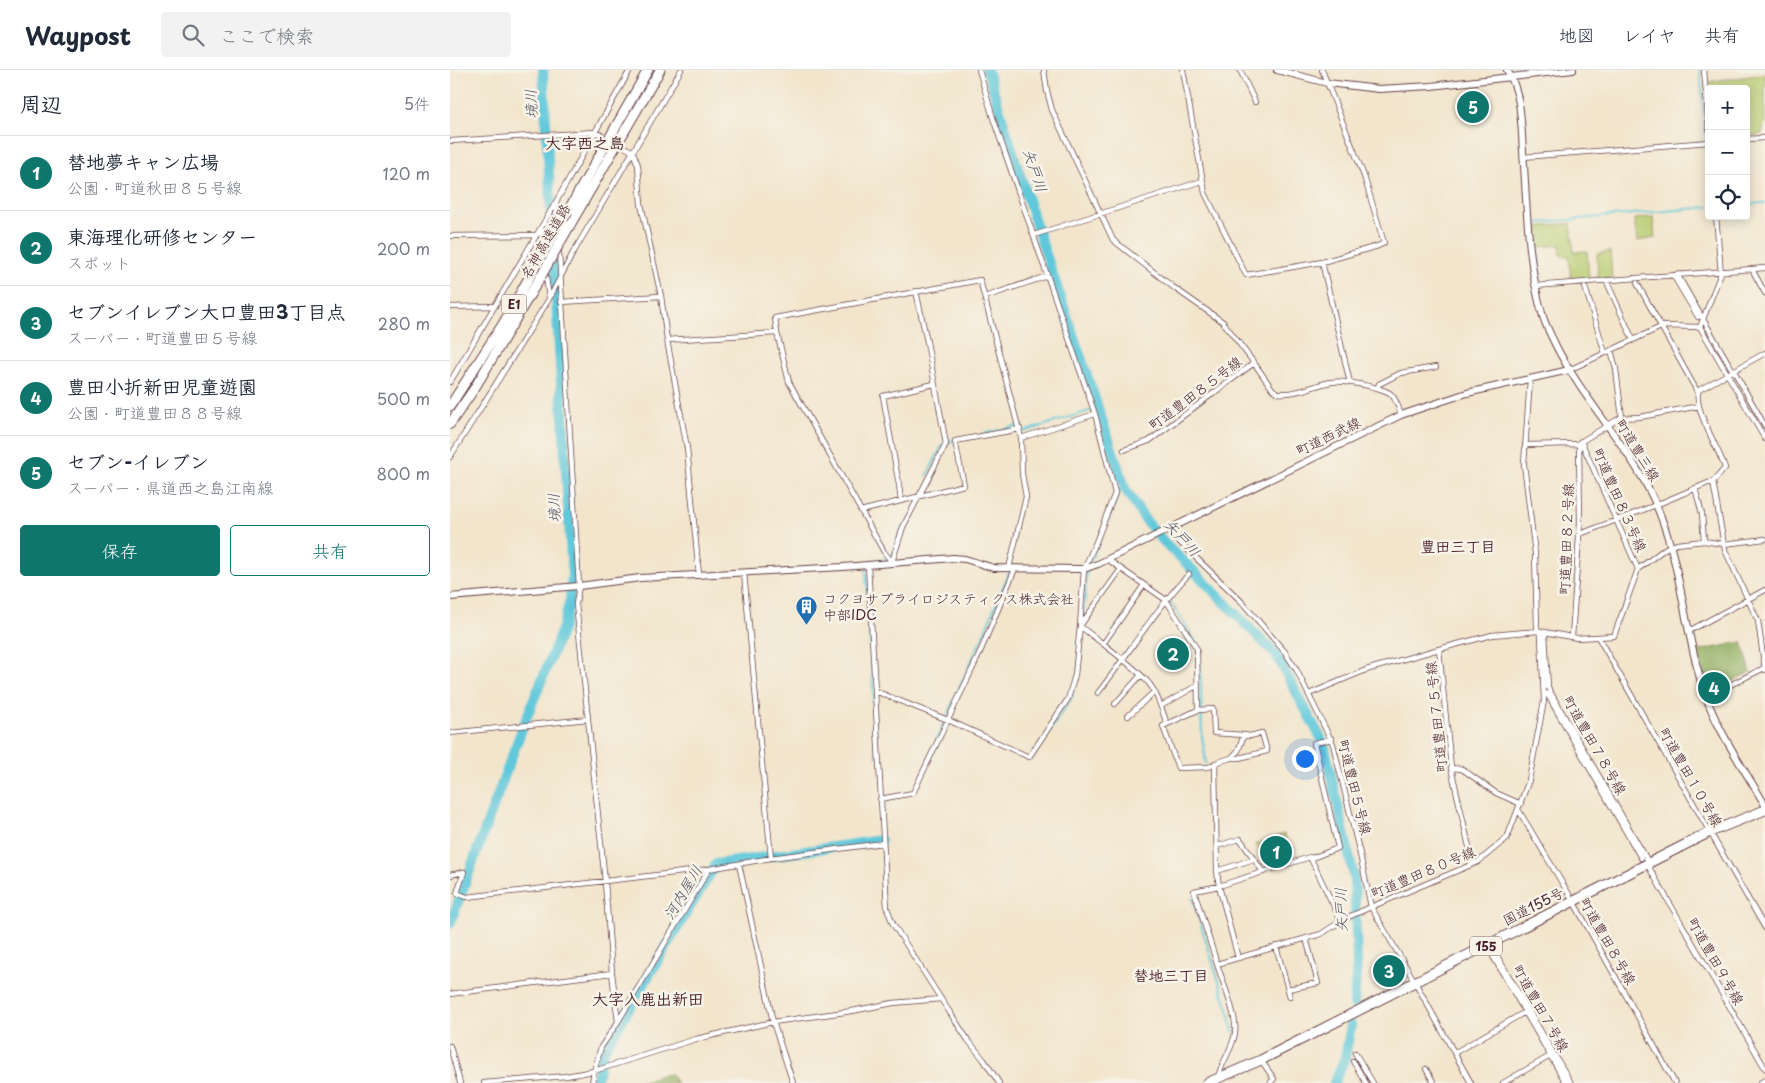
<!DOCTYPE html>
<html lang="ja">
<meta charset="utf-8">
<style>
body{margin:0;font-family:"Playpen Sans","Klee One",sans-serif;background:#f2f2f3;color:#1f2937}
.controls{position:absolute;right:15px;top:15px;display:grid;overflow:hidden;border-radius:5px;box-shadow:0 2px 12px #0003}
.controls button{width:45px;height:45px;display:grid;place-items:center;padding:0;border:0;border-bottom:1px solid #e0e1e3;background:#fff;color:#1f2937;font:25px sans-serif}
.you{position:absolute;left:854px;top:688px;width:18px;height:18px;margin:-12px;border:4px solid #fff;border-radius:50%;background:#1a73e8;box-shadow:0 0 0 8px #1a73e833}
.badge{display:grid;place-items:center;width:32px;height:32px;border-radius:50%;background:#0f766e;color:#fff;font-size:16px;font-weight:700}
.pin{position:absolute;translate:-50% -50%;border:2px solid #fff;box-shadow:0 1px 5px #0006}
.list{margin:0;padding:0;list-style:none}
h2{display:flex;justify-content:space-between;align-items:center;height:65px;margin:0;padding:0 20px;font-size:21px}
h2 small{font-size:16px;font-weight:400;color:#747a83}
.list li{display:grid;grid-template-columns:32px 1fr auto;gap:15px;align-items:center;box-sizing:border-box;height:75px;padding:0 20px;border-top:1px solid #e0e1e3}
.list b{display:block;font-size:19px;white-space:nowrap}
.list p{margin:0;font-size:16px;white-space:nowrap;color:#747a83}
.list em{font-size:16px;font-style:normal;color:#747a83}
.actions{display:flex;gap:10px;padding:15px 20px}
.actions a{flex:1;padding:11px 0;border:1px solid #0f766e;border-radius:5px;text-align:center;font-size:18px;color:#0f766e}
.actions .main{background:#0f766e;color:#fff}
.icon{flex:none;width:28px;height:28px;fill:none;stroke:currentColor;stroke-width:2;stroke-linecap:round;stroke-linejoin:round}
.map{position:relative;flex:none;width:1315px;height:1013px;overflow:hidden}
header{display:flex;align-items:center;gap:30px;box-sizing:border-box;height:70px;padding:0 25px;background:#fff;border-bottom:1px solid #e0e1e3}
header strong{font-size:24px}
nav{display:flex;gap:28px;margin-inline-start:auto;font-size:18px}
.search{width:350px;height:45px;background:#f2f2f3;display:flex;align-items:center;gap:12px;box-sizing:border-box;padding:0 18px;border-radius:5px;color:#747a83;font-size:19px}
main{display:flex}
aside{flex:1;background:#fff}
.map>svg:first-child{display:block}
.green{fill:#b7cb6f;stroke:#80754d}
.forest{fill:#91af62;stroke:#6e6746}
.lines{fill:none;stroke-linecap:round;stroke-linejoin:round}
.stream{stroke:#5fc8da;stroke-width:2}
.river{stroke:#5fc8da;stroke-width:10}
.street-tunnel{stroke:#d0bdac;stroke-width:4.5;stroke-dasharray:4.5 2;stroke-linecap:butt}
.street-casing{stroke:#633d43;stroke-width:6}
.secondary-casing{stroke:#633d43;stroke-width:8}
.highway-casing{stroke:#633d43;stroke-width:11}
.street{stroke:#fff;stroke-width:4.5}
.secondary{stroke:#fff;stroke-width:6}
.highway{stroke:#fff;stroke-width:9}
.highway-bridge-casing{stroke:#633d43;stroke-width:11;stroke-linecap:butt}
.highway-bridge{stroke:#fff;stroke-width:9}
.labels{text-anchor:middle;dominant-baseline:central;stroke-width:5;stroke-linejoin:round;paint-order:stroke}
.shield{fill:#f7f3e8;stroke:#7e5f64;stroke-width:1}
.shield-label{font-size:12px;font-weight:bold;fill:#4a1f2b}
.street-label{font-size:14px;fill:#4a1f2b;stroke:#f7f3e8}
.poi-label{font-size:14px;fill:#4a1f2b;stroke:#f7f3e8;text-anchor:start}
.water-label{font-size:15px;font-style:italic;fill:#505260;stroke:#f7f3e8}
.neighbourhood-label{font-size:15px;font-weight:bold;fill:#4a1f2b;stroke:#f7f3e8}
.quarter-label{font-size:16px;font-weight:bold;fill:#4a1f2b;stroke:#f7f3e8}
</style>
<header>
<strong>Waypost</strong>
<div class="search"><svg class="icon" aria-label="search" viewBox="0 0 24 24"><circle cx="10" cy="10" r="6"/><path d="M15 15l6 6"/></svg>ここで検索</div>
<nav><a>地図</a><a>レイヤ</a><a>共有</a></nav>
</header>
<main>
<aside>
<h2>周辺<small>5件</small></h2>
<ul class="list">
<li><span class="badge">1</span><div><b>替地夢キャン広場</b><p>公園 · 町道秋田８５号線</p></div><em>120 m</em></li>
<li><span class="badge">2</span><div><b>東海理化研修センター</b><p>スポット</p></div><em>200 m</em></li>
<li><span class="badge">3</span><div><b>セブンイレブン大口豊田3丁目点</b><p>スーパー · 町道豊田５号線</p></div><em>280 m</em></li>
<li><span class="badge">4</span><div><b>豊田小折新田児童遊園</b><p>公園 · 町道豊田８８号線</p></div><em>500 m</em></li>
<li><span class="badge">5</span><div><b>セブン-イレブン</b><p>スーパー · 県道西之島江南線</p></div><em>800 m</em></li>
</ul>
<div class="actions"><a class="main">保存</a><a>共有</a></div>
</aside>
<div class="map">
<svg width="1315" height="1013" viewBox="0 0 1315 1013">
<rect width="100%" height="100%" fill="#f7f3e8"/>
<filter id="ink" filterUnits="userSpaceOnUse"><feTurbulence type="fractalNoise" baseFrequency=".02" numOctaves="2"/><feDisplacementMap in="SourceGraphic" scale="10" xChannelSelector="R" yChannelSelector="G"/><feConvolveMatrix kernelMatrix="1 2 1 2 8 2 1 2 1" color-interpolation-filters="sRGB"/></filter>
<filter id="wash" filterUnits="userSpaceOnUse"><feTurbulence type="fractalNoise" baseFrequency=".0096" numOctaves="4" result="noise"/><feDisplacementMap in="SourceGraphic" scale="20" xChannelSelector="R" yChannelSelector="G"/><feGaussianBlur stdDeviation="1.12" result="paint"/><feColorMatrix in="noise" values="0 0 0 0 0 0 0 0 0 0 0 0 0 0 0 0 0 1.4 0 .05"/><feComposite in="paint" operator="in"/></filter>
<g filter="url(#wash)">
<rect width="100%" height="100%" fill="#f2e5cc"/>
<path class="green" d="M 1315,4 L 1315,53 L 1312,64 L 1296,67 L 1296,19 L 1259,19 L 1259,32 L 1257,12 Z
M 1203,147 L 1205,168 L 1187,171 L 1184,149 Z
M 1121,153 L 1124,182 L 1137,181 L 1139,210 L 1121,211 L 1119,186 L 1111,186 L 1110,175 L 1089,177 L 1087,157 Z
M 1160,181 L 1162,208 L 1148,209 L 1147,184 Z
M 1275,607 L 1277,614 L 1262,622 L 1259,621 L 1255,610 Z
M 834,764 L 843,791 L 825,796 L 805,774 Z"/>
<path class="forest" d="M 1292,572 L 1301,602 L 1277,614 L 1275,607 L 1255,610 L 1248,581 Z
M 221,1004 L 227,1013 L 188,1013 L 207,1006 Z"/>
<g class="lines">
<path class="stream" d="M 1250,0 L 1256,69
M 1257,77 L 1259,98
M 1296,134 L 1315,133
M 1086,154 L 1086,153 L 1259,137
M 1086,157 L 1088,177
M 1089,184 L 1091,207
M 533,364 L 571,355 L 573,362 L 649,338
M 477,406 L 493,374 L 504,370
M 421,492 L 441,488 L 450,459
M 639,495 L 673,414
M 416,500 L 427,687
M 719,530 L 750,578 L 752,666 L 756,693
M 633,550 L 637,500
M 486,670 L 535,561 L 559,503
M 581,689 L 621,629 L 628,604 L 632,560
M 742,827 L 780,946 L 783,962"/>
<path class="river" d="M 537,0 L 586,155 L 676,420 L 693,447 L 714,472 L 742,499 L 826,585 L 874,674 L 904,807 L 907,892 L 904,934
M 0,854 L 72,659 L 113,557 L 120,529 L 122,505 L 93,0
M 146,1013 L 153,982 L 266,794 L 431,770
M 884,1013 L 895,988 L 901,955"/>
</g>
</g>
<g filter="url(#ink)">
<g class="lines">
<path class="street-tunnel" d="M 151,65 L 176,78"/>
<defs>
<path id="street" d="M 529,0 L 543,48 L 645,344 L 665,423 L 646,472 L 634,499 L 630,556 C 652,574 677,590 697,611 C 707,622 712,640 717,654
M 594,0 L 597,21 L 602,40 L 663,170 L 723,217 L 773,252 L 804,293
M 733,0 L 755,123 L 796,205 L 872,192 L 928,176 L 934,173 L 914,106 L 872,0
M 790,0 L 805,32
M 1254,0 L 1259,59
M 1296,69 L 1315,68
M 0,71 L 145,62 L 151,65
M 176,78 L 183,82 L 188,95 L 191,134 L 211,226 L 217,270 L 237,378 L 249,505
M 1073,87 L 1259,72
M 106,132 L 129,516 L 126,534 L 155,812 L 162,903 L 168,952 L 151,977 L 144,1001 L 142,1013
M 91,158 L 93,180
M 584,165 L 752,111
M 0,166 L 86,165
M 872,192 L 900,313
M 1303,199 L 1304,203 L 1315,223
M 95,200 L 99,228
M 1227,204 L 1283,301
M 1223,205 L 1248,247
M 1156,210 L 1183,270
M 1187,213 L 1248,323
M 1085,216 L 1315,198
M 1135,217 L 1155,283
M 535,227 L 597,206
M 111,232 L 211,226
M 0,237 L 45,236
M 1250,257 L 1315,369
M 217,270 L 327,263
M 1161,280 L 1166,299 L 1172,348
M 1315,283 L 1249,320 C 1241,335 1270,381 1275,398 L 1263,412 L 1275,480 L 1308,551 L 1315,600
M 1119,300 L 1213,256 L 1250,257 L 1271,203 L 1266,146
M 1284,301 L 1315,356
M 0,312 L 106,132 L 180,0
M 928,317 L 929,314 L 951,303 L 986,297
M 571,368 L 645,344
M 1131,371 L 1188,499
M 1075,375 L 1127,374 L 1170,348 L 1190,347 L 1249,336
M 674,380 L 699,371 L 804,293 L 823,320 L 828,323 C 846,325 864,315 881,312 C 892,310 932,317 941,324 C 947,330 948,337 951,345
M 0,387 L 99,229 L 123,183 L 231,0
M 1245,418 L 1252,444 L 1254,471
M 451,431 L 449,415 L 433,326 L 484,314
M 411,441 L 514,415 L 505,371 L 570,359
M 716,459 L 791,531 L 835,582 L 846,599 L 883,674 L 910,784 L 921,837 L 965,912 L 1021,1013
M 1130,464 L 1206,435 L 1258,413 L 1263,412
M 657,489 L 716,530 L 747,579 L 748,640
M 442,492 L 434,482 L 339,312 L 327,263 L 325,248 L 530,210 L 571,368 L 572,404 L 576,427 L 559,498
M 442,492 L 453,457 L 496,374 L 477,272 L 466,221
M 418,495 L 437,838 L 443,854 L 491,929 L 518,970 L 534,990 L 549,1013
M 294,503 L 321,788
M 1239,561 L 1315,520
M 1095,563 L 1098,618 L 1199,793
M 1122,567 L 1130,453 L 1129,373
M 1148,567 L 1315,858
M 653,574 L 694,515
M 425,621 L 498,650 L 579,687 L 618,629 L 625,605 L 630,556 L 671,499
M 1094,622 L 1097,624 L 1191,788
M 648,623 C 679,583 705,540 739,504
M 859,624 L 916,600 L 989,579
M 1256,627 L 1314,598
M 665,634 L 690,606
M 711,636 L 748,615
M 763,639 L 764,663 L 794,665 L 788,681 L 781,688 L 768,692 L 759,697 L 728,698 L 713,656 L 748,640 Z
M 678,646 L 704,622
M 0,663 L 138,649
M 781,688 L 789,688 L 817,681 L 812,663 L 800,666 L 794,665
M 765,693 L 767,801 L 769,816 L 788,888
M 1001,698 L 1012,699 L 1046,723 L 1071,734
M 430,729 L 463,723 L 528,587 L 565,499
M 1069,741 L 1123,831 L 1225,1013
M 767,776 L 790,769 L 813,802
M 862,788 L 888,778 L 864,673 L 882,669
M 289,794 L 323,952 L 343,1013
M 1023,794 L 1001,698 L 989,579 L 1042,565 L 1089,561 L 1127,568 L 1164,566 L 1188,499 L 1216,478 L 1227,474 L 1254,471 L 1274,474 L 1315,469
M 1197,794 L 1315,998
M 767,801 L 804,789
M 0,805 L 14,802 L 7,823 L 17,827 L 259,799 L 321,788 L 433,773
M 1040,874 L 1121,1013
M 826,876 L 840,927
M 1037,876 L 1116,1013
M 767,894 L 744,821 L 769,816 L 860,787 L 891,851
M 838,919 L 868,913 L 856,868
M 0,924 L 162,903
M 169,950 L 259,799
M 0,976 L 10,1013
M 905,983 L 923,1013
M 1004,983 L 1075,942
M 811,990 L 824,1009 L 820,1013
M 903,991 L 916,1013
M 976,999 L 984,1013
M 768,1008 C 771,992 783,979 785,963 C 788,948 772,910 767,894 L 871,864 L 896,848 L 921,837 L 1028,792 L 1057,768 L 1079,710 L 1094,631 L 1091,566 L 1087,558 L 1085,484 L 1074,394 L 1080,309
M 34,1013 L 116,1006 L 144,1001 L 246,969 L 323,952 L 402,941 L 443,933 L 491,929
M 1053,1013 L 1100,986
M 1310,1013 L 1315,1010"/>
<path id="secondary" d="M 827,0 L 877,13 L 929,19 L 981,16 L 1123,0
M 1057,0 C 1072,23 1071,55 1073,81 C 1077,134 1077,192 1092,243 C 1095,255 1101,265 1106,276 C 1134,331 1178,375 1204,430 C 1231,489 1233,554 1252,615 C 1265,658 1293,697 1315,735
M 0,527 L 129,516 L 190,508 L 393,497 L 503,488 L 515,489 L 544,498 L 634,499 L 648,494 L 951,345 L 1017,323 L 1119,300"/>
<path id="highway" d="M 118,141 L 198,0
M 120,155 L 210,0
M 0,336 L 53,254 L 89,190
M 0,354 L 24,319 L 91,206
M 757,1013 L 811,990 L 1260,762 L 1315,740"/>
</defs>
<use href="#street" class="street-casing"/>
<use href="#secondary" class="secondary-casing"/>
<use href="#highway" class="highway-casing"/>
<use href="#street" class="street"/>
<use href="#secondary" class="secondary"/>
<use href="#highway" class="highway"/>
<defs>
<path id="highway-bridge" d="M 89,190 L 118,141
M 91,206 L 120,155"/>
</defs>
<use href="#highway-bridge" class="highway-bridge-casing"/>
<use href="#highway-bridge" class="highway-bridge"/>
</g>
</g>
<defs>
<symbol id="building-pin" viewBox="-11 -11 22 30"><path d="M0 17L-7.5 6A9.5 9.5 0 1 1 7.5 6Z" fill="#1f6fb2" stroke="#f7f3e8"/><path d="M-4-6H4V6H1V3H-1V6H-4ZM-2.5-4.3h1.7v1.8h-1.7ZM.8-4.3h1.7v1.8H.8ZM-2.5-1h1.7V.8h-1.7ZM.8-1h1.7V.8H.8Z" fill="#fff"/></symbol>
</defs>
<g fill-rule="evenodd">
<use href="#building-pin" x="344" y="524" width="25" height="34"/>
</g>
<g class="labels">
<g class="shield">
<rect x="51.5" y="224.5" width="25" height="19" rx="4"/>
<rect x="1020" y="866.5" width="32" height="19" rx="4"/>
</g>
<g class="shield-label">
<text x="64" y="234">E1</text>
<text x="1036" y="876">155</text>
</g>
<g class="street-label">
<text transform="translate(95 171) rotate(-60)">名神高速道路</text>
<text transform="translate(745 323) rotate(-37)">町道豊田８５号線</text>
<text transform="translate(878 366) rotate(-26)">町道西武線</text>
<text transform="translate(1188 380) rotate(58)">町道豊三線</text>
<text transform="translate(1170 430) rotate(66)">町道豊田８３号線</text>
<text transform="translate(1116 469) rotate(-88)">町道豊田８２号線</text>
<text transform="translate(986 647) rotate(-96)">町道豊田７５号線</text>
<text transform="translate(1145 675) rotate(60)">町道豊田７８号線</text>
<text transform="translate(1241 707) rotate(60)">町道豊田１０号線</text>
<text transform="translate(905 717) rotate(76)">町道豊田５号線</text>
<text transform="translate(973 802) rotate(-23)">町道豊田８０号線</text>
<text transform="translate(1083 836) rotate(-27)">国道155号</text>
<text transform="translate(1158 871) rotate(60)">町道豊田８号線</text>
<text transform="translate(1266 891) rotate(60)">町道豊田９号線</text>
<text transform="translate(1091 938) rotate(60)">町道豊田７号線</text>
</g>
<g class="poi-label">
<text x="373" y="528">コクヨサプライロジスティクス株式会社<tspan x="373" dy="16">中部IDC</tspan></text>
</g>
<g class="water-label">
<text transform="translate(80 34) rotate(-93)">境川</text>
<text transform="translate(586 100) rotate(72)">矢戸川</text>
<text transform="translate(103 438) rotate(-93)">境川</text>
<text transform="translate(733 467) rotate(48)">矢戸川</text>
<text transform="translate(232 822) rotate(-59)">河内屋川</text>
<text transform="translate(890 840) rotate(-92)">矢戸川</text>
</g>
<g class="neighbourhood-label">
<text x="1008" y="475">豊田三丁目</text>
<text x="721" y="904">替地三丁目</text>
</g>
<g class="quarter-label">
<text x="135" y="72">大字西之島</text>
<text x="198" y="928">大字入鹿出新田</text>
</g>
</g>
</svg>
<div class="controls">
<button>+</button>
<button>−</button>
<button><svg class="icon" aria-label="locate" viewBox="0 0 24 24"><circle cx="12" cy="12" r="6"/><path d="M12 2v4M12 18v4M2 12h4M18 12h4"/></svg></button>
</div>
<div class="you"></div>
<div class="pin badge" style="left:826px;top:782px">1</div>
<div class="pin badge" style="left:723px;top:584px">2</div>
<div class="pin badge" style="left:939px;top:901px">3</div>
<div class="pin badge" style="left:1264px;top:618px">4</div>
<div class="pin badge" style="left:1023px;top:37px">5</div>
</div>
</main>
